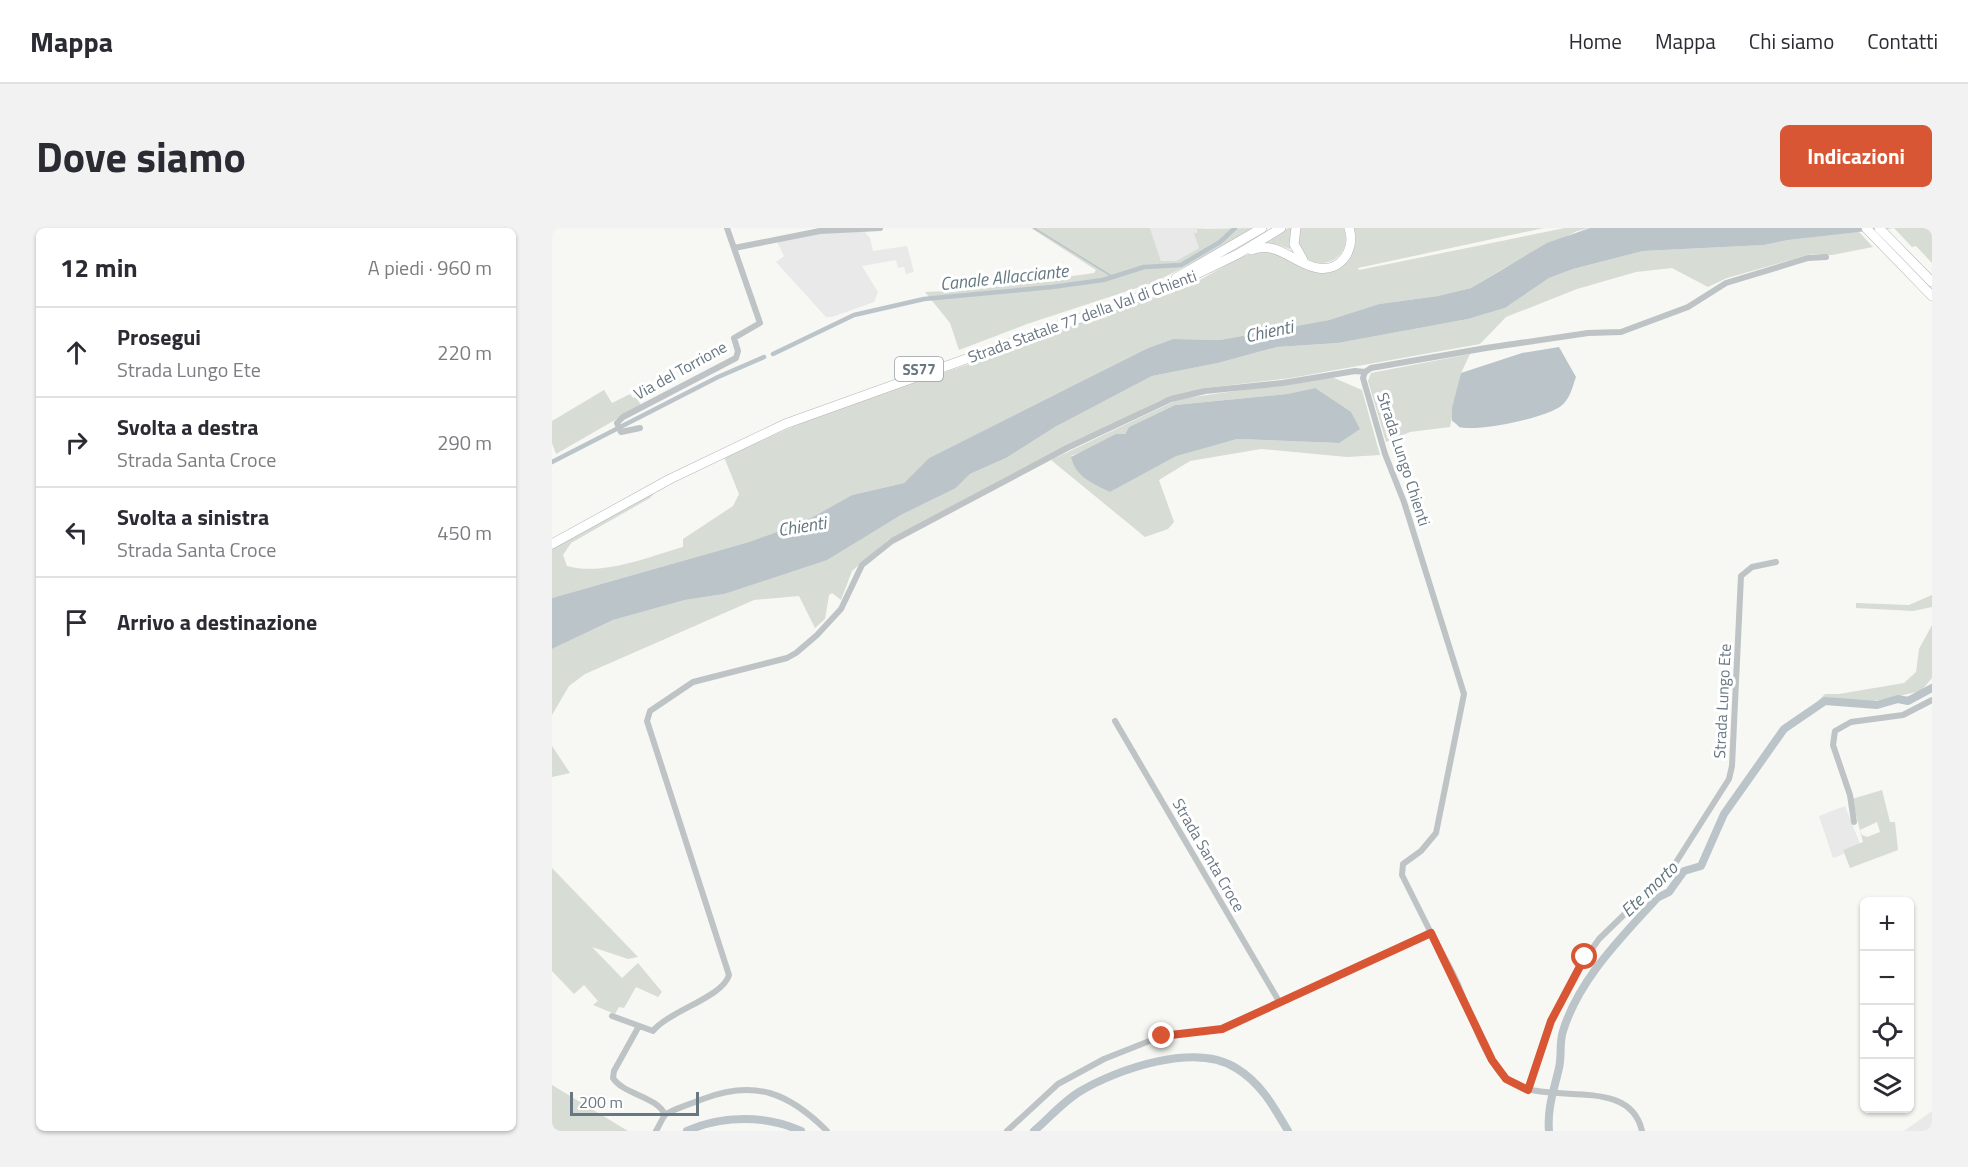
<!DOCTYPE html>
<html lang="it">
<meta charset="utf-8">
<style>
body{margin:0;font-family:"Titillium Web",sans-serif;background:#f2f2f3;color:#2b2b33}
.controls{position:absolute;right:18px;bottom:18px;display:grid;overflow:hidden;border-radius:9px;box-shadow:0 2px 4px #0004}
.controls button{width:54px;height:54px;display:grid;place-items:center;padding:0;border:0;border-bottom:2px solid #e1e1e2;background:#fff;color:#2b2b33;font:30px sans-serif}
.scale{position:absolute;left:18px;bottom:15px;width:129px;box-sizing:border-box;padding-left:6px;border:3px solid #687883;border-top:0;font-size:16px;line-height:21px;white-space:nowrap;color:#687883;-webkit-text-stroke:4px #fff;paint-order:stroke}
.stop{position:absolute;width:18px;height:18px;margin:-14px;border:4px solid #d85633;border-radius:50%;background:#fff}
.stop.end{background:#d85633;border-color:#fff;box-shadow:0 2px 6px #0008}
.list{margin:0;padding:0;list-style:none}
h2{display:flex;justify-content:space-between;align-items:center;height:78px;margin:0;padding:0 24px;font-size:26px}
h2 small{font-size:20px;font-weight:400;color:#7c7c81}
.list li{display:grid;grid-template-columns:39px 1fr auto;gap:18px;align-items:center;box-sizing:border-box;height:90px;padding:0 24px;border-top:2px solid #e1e1e2}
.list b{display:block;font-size:22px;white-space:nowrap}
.list p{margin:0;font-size:20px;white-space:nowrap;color:#7c7c81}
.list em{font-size:20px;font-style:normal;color:#7c7c81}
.icon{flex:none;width:33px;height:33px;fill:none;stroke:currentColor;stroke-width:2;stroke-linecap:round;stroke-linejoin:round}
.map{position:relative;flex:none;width:1380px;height:903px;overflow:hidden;border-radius:9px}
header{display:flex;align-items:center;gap:36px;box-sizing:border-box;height:84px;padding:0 30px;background:#fff;border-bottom:2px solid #e1e1e2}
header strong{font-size:28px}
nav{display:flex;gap:33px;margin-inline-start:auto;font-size:21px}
.intro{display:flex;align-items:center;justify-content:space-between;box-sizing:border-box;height:144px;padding:0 36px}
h1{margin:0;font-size:42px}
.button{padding:15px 27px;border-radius:9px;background:#d85633;color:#fff;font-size:21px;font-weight:700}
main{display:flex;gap:36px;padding:0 36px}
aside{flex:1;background:#fff;border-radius:9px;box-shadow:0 2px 4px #0004}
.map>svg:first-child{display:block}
.built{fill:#e8e9e8}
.green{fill:#d7dcd4;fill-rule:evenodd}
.water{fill:#bac4c9}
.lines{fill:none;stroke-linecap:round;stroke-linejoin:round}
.stream{stroke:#bac4c9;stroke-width:1.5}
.canal{stroke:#bac4c9;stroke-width:4.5}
.river{stroke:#bac4c9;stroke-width:8}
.highway-casing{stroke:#b2b6b9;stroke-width:10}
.minor{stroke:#bec3c6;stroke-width:6}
.highway{stroke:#fff;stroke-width:9}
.route{stroke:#d85633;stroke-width:8}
.labels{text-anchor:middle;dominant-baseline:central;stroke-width:6;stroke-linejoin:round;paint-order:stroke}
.shield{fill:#fff;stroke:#95a0a8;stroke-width:1.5}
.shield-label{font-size:15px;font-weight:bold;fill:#687883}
.street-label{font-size:16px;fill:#687883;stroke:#fff}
.water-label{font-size:18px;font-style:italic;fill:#64787f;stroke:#fff}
</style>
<header>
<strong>Mappa</strong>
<nav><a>Home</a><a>Mappa</a><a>Chi siamo</a><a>Contatti</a></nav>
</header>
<div class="intro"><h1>Dove siamo</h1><a class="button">Indicazioni</a></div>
<main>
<aside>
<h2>12 min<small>A piedi · 960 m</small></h2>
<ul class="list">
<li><svg class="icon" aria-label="ahead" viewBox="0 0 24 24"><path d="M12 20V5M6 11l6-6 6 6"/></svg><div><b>Prosegui</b><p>Strada Lungo Ete</p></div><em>220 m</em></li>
<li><svg class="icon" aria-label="right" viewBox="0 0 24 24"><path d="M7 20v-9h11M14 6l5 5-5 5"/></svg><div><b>Svolta a destra</b><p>Strada Santa Croce</p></div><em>290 m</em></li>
<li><svg class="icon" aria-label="left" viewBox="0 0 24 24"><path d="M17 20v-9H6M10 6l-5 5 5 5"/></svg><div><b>Svolta a sinistra</b><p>Strada Santa Croce</p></div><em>450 m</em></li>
<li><svg class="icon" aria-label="arrive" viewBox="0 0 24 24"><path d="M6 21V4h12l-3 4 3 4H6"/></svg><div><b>Arrivo a destinazione</b></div></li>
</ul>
</aside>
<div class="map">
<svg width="1380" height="903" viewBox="0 0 1380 903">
<rect width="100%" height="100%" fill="#f7f7f4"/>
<path class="built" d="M 598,0 L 653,0 L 645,2 L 647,20 L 624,33 L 609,33 Z
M 311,2 L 318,10 L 321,23 L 355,18 L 362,44 L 354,46 L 352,39 L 346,40 L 344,32 L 310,38 L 326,64 L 322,74 L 280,89 L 274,89 L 224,34 L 232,28 L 224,12 L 268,3 Z
M 1293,578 L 1308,616 L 1291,622 L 1292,626 L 1281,630 L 1267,588 Z
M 1380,883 L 1380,903 L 1352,903 Z"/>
<path class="green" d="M 479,0 L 598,0 L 609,33 L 624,33 L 647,20 L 642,5 L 645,5 L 645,1 L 702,0 L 677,16 L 603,54 L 475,96 L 407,122 L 398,95 L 373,64 C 429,63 486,53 542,45 L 544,42 Z
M 736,0 L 741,0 L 738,21 L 724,16 L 711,16 Z
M 746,0 L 792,0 C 805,41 740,52 746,0 Z
M 802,0 L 992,0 L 806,40 L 807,42 L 1013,0 L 1038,0 L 1025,3 L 952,40 L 919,60 L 886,68 L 827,76 L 777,92 L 668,112 L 621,111 L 596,120 L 377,230 L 352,255 L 300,267 L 250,295 L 197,314 L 0,370 L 0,321 L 104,263 L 98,270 L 19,315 L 11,327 L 15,338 C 51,348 96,329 131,319 L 131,311 L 181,278 L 187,266 L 172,229 L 265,188 L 505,106 L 515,99 C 557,84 600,71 641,55 C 663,46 687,25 712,23 C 738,21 756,54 784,42 C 800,35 807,16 802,0 Z
M 1342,0 L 1380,0 L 1380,35 L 1364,18 L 1360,19 Z
M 1306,3 L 1321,19 L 1280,27 L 1260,26 L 1175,50 L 1156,59 L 1120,40 L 1084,44 L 1025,61 L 954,89 L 928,116 L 739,150 L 653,160 L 607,173 L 336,312 L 300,343 L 289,372 L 280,365 L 277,367 L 273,391 L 263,400 L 247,368 L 202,372 L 33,446 L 17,458 L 0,487 L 0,421 L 61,392 L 133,372 L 172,366 L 347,288 L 404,260 L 418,246 L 454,230 L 503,199 L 600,148 L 666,135 L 725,119 L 786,115 L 916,91 L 953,80 L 997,50 L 1021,41 L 1091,23 L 1212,17 L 1236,12 Z
M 918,126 L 909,145 L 898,199 L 858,204 L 834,214 L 816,153 L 819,145 Z
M 780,149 L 810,162 L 828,227 L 795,229 L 709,221 L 638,233 L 607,252 L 622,294 L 616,301 L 593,309 L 499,232 L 627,171 ZM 763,160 L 787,215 L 685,211 L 624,227 L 558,264 L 519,228 L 573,206 L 577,199 L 623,177 L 735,166 Z
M 52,162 L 60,175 L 78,166 L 81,170 L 84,169 L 89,177 L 4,226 L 0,215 L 0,193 Z
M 1380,367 L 1380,379 L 1361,383 L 1304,380 L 1304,375 L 1357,377 Z
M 1380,397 L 1380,450 L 1369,463 L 1328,472 L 1301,476 L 1276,469 L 1265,474 L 1273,466 L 1287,466 L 1352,455 L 1364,444 L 1367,421 Z
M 0,518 L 18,545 L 0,549 Z
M 1330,562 L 1338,594 L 1343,594 L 1346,622 L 1298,640 L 1291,622 L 1311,614 L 1300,571 ZM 1325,594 L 1328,604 L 1315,609 L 1310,607 L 1308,602 Z
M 0,640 L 86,729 L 76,731 L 40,719 L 70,750 L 86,735 L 110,764 L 106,769 L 84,759 L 72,780 L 67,779 L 63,786 L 41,777 L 46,773 L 32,757 L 22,766 L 0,743 Z
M 0,857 L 76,903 L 0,903 Z"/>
<path class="water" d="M 1038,0 L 1341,0 L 1236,12 L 1212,17 L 1091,23 L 1021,41 L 997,50 L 953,80 L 916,91 L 786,115 L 725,119 L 666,135 L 600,148 L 503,199 L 454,230 L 418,246 L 404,260 L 347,288 L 275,332 L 172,366 L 133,372 L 61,392 L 0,421 L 0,370 L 197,314 L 250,295 L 300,267 L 352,255 L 377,230 L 596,120 L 621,111 L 668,112 L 777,92 L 827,76 L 886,68 L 919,60 L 995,15 Z
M 1007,119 L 1024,149 C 1020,160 1018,171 1009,178 C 994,190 925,204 907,199 C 907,198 901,193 900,193 L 900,180 L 909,145 L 970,125 Z
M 763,160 L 799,184 L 808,201 L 787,215 L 685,211 L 624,228 L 558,264 C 540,255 524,249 519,229 L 564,206 L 573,206 L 577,199 L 623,177 L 735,166 Z"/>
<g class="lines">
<path class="stream" d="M 482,0 L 561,49"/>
<path class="canal" d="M 221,126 L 302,87 L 372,71 L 500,59 L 551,52 L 592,39 L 629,37 L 668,14 L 683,0
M 0,234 L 166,149 L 212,129"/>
<path class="river" d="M 135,903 C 170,887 214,887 249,903
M 482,903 C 497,890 511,874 527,864 C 565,841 643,814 684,840 C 709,855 722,879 736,903
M 997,903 C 995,880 1002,862 1007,840 C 1010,828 1007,815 1011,803 C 1027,751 1069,710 1105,670 L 1117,664 L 1132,643 L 1149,638 L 1172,586 L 1232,501 L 1273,473 L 1325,477 L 1346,471 L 1356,473 L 1380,460"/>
<defs>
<path id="highway" d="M 744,0 L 742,16 L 751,32
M 1314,0 L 1380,68
M 1327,0 L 1380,54
M 699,22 C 727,12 741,36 766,40 C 789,44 804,21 797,0
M 624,50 L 710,0
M 0,316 L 118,251 L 233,196 L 626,55 L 686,26 L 729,0"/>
</defs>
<use href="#highway" class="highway-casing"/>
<path class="minor" d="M 182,20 L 268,3 L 328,0
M 88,200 L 69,204 L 65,195 L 71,189 L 184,130 L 186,123 L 182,110 L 208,95 L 175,0
M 563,493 L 728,775
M 1302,594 L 1298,567 L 1281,517 L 1283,503 L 1299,494 L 1351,487 L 1380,472
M 879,705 L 850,647 L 851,636 L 869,623 L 884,605 L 912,466 L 852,274 L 833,226 L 811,150 L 813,144 L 819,140 L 934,120 L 1036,105 L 1069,104 L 1136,79 L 1174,55 L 1256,30 L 1274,29
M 60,788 L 101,803 C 117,783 171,769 177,747 L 95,493 L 98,483 L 141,454 L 235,430 L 244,425 L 265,407 L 289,381 L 310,337 L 340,313 L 515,220 L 619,171 L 653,163 L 731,155 L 803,143 L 813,144
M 87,798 L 62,843 L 61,850 C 72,867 105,868 113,887
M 977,862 L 999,793 L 1027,739 L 1047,711 L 1121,639 L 1177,551 L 1180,538 L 1189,348 L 1200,339 L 1224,334
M 104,903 C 107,898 110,891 113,887 C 118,882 144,874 151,871 C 203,851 237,865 275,903
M 455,903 L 506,856 L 552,831 L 610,808 L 670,801 L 879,705 C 888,722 897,737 905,754 C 916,780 933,833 954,851 C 992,881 1077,845 1090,903"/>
<use href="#highway" class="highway"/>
</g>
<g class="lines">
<path class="route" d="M 610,808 L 670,801 L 879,705 L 940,832 L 954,851 L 976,862 L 999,793 L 1033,729"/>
</g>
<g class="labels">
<rect class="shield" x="343" y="129" width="48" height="24" rx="4.5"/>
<g class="shield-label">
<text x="367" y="141">SS77</text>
</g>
<g class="street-label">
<text transform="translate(530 88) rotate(-20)">Strada Statale 77 della Val di Chienti</text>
<text transform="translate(128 142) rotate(-29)">Via del Torrione</text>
<text transform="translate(852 231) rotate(72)">Strada Lungo Chienti</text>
<text transform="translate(1170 473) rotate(-87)">Strada Lungo Ete</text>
<text transform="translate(657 627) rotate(60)">Strada Santa Croce</text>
</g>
<g class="water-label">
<text transform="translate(452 49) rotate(-6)">Canale Allacciante</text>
<text transform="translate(717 103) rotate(-12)">Chienti</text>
<text transform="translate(250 298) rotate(-9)">Chienti</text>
<text transform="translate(1097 661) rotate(-44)">Ete morto</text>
</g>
</g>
</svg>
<div class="controls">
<button>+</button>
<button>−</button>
<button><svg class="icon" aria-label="locate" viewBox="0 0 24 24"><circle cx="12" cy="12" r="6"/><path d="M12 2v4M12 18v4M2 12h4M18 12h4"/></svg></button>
<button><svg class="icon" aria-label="layers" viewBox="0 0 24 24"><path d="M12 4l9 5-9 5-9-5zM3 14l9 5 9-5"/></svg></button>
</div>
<div class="scale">200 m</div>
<div class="stop" style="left:1033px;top:729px"></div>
<div class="stop end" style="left:610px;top:808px"></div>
</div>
</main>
